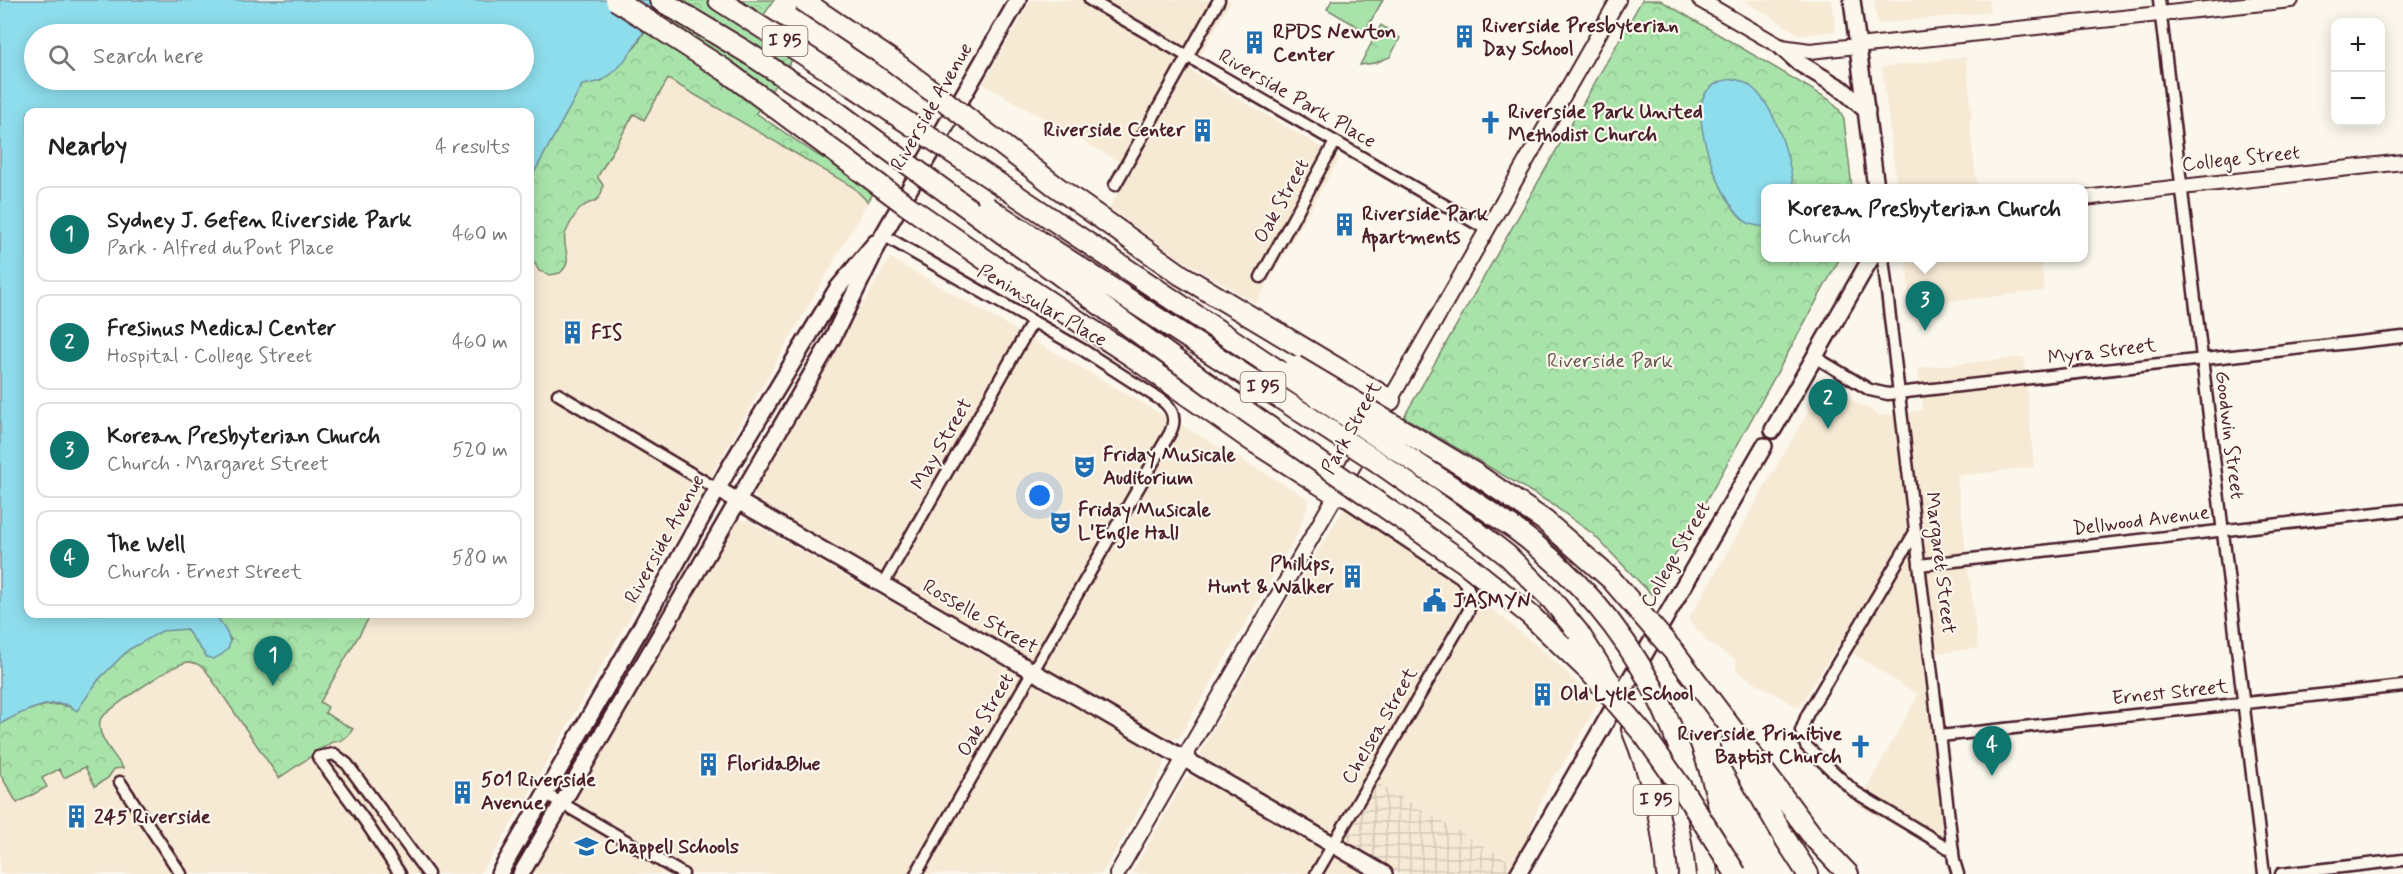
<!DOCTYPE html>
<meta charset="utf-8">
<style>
body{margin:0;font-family:Mynerve,sans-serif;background:#f6f6f6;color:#222}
.controls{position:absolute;right:18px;top:18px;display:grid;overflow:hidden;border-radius:12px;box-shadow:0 3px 15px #0003}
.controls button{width:54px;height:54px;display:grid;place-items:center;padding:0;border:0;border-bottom:2px solid #e0e0e0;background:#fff;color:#222;font:30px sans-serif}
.you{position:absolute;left:1040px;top:496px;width:21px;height:21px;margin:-15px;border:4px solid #fff;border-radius:50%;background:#1a73e8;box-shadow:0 0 0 9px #1a73e833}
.badge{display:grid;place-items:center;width:39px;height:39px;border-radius:50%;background:#0f766e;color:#fff;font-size:20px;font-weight:700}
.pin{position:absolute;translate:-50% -50px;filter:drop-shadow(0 2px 3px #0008)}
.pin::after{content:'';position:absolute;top:32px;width:21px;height:18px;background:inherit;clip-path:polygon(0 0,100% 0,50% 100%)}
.popup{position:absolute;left:1761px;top:184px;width:327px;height:78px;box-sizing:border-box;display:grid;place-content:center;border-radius:12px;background:#fff;filter:drop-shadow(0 2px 4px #0005);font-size:20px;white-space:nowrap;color:#767676}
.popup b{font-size:22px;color:#222}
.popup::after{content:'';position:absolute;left:50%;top:100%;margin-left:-12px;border:12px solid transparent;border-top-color:#fff}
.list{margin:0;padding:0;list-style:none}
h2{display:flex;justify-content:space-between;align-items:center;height:78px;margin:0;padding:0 24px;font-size:26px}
h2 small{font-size:20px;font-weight:400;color:#767676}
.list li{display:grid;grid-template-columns:39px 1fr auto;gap:18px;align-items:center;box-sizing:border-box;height:96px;margin:0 12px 12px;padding:0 12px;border:2px solid #e0e0e0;border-radius:12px}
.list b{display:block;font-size:22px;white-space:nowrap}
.list p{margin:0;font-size:20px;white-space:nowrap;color:#767676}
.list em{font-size:20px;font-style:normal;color:#767676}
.icon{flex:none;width:33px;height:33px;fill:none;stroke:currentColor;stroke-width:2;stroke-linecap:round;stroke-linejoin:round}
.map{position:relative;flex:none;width:2403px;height:874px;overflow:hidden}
.search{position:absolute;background:#fff;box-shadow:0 3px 15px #0003;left:24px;top:24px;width:510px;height:66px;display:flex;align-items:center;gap:15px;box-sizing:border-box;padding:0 21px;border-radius:33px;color:#767676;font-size:22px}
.panel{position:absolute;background:#fff;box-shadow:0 3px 15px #0003;left:24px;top:108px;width:510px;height:510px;border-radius:12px}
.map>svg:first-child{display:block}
.built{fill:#f7ead5}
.industrial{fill:url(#industrial-grid)}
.green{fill:#a8e4aa;stroke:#79826a;stroke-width:1.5}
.park{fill:url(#park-crowns);stroke:#79826a;stroke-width:1.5}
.water{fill:#8edded;stroke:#73919f;stroke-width:1.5;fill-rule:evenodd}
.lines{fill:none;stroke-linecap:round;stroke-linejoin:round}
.minor-casing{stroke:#4a1f2b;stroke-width:15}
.tertiary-casing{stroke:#4a1f2b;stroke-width:18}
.secondary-casing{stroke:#4a1f2b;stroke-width:20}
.motorway-casing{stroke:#4a1f2b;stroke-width:24}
.minor{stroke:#fbf7ec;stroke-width:10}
.tertiary{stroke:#fbf7ec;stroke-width:14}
.secondary{stroke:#fbf7ec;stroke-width:15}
.motorway{stroke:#fbf7ec;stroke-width:20}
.motorway-bridge-casing{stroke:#4a1f2b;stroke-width:24;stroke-linecap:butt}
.motorway-bridge{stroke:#fbf7ec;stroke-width:20}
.labels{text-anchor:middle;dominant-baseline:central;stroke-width:4.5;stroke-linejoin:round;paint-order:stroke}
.shield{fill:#fbf7ec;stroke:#7f6065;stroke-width:1.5}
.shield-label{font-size:18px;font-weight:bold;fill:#4a1f2b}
.poi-label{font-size:20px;font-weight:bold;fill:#4a1f2b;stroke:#fbf7ec;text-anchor:start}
.street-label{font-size:20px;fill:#4a1f2b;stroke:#fbf7ec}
.park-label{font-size:20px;fill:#62504b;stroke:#fbf7ec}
</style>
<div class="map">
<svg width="2403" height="874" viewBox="0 0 2403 874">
<defs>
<pattern id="industrial-grid" width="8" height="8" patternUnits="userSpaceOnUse" patternTransform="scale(1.5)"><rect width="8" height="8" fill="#f7ead5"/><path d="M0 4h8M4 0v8" fill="none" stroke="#d5c8b7"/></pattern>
<pattern id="park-crowns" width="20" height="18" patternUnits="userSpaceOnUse" patternTransform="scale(1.5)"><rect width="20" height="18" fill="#a8e4aa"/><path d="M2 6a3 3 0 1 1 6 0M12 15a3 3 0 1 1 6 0" fill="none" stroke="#92c392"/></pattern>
</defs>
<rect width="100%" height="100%" fill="#fbf7ec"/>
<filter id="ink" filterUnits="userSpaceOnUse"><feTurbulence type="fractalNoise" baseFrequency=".0167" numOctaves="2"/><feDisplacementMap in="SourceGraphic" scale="12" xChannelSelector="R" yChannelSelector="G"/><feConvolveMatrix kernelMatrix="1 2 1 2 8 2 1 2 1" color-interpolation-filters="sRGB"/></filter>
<g filter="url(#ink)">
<path class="built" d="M 1031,0 L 1232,0 L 1191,71 L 1340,158 L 1256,303 L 1176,256 L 1109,208 L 1132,169 L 983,84 Z
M 1743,0 L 1831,0 L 1836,31 L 1801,35 Z
M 1874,0 L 1989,0 L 1990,12 L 1877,24 Z
M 1966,57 L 1972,118 L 1969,119 L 1977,187 L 1897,188 L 1882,67 Z
M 668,79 L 853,187 L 868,202 L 497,849 L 479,874 L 0,874 L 0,774 L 17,803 L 47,787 L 42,778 L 59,769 L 85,767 L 96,786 L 108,778 L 114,769 L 123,767 L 101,734 L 99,723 L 101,718 L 144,686 L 183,663 L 196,663 L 205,669 L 280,778 L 332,742 L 340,742 L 353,730 L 324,713 L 320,702 L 369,619 L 362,614 L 530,614 L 530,255 L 536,268 L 546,274 L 557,274 L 565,269 L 569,257 L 564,238 L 565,234 L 580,209 L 597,201 L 602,184 L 598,178 L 598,176 L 634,114 L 644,119 Z
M 890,258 L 1308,498 L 1308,505 L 1297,535 L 1179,738 L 1169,739 L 1111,708 L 856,561 L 758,502 L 754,494 L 753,488 Z
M 1906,258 L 2041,258 L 2044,291 L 1910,306 Z
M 2024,357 L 2034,467 L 1957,476 L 1978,648 L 1923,655 L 1948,855 L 1857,805 L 1918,695 L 1838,644 L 1799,708 L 1736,671 L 1736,660 L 1711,645 L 1688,620 L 1824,384 L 1880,416 L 1923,410 L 1918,368 Z
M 1346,506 L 1481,600 L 1554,660 L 1598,704 L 1559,771 L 1554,775 L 1536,812 L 1528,836 L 1513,863 L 1377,783 L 1343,843 L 1205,763 L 1201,755 L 1201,751 L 1301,578 Z
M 740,520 L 749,521 L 1158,755 L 1164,761 L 1160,774 L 1102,874 L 530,874 L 732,526 Z
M 1190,776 L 1198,777 L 1366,874 L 1131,874 L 1186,778 Z"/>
<path class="industrial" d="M 1377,783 L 1513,863 L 1508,874 L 1398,874 L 1343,843 Z"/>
<path class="green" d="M 1332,0 L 1383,0 L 1365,31 L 1327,9 Z"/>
<path class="park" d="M 662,0 L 774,0 L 757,25 L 793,42 L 803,36 L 807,38 L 756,113 L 816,154 L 876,188 L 868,202 L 853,187 L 668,79 L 644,120 L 634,114 L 598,176 L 598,178 L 603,185 C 600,207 592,198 581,208 C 574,214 569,226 565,234 C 562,250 575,260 560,273 L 550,275 L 539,271 L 530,255 L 530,180 L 582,85 L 602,81 L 637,45 Z
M 1642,0 L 1660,0 L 1830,100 L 1840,111 L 1844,120 L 1852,188 L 1766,188 L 1766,258 L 1840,258 L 1717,482 L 1652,595 L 1593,534 L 1550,503 L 1404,417 Z
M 1381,25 L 1400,38 L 1390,57 L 1375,63 L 1360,65 Z
M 215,614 L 354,614 L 369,618 L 320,702 L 328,707 L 325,713 L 353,729 C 347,737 342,742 332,742 L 279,778 L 205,669 C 200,665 195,662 188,662 C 172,664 115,705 101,718 C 94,734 115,755 123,768 L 114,769 L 108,778 L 95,786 L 85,767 L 64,778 L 59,769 L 42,778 L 47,787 L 17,803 L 0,774 L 0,724 C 21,711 54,697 77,710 L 99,679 L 128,650 L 162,630 L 186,629 L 207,657 L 231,640 Z"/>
<path class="water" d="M 0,0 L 662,0 C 648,23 626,70 600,81 C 595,83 588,84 582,85 L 530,180 L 530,112 L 28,112 L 28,614 L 215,614 C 227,633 242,647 213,659 L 207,657 L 186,629 L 162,631 L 128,650 L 99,679 L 77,711 C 73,708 68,705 64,704 C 45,701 16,715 0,724 ZM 34,34 L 524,34 L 524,80 L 34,80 Z
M 1734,79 C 1772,85 1789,156 1794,188 L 1766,188 L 1766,227 C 1760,226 1754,226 1748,223 C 1723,209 1694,128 1702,101 C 1706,86 1720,80 1734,79 Z"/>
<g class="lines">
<defs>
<path id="minor" d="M 1090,0 L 1486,229
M 2159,0 L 2264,874
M 1115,185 L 1219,0
M 883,235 L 1083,350 L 1164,402 C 1174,411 1176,421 1170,433 L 916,874
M 1883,258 L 1954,861 L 1958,874
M 1261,277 L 1335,142
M 1815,357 L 1870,390 L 1888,394 L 2403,337
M 558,394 L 717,489
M 1915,532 L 1807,715 L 1801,731 L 1806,746 L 1855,792 L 1953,851
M 1919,565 L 2403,510
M 882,586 L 1033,321
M 1940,736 L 2403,686
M 120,782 L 181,874
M 546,794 L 683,874
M 400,874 L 365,821 L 318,757 L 334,754 L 347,764 L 428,874
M 1316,874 L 1468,612 C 1473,599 1470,587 1460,577 L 1337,495
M 2281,874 L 2403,860"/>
<path id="tertiary" d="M 1700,0 L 1781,47 L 1810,51 L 2291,0
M 2084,198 L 2403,162
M 1386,407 L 1618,0
M 1117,874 L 1365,445"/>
<path id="secondary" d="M 1852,0 L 1876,188
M 1781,47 L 1799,63 L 1842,89 L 1867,111
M 1773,430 L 1871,258
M 717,489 L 1384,874
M 499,874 L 641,627 L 728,470 L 837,289 L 875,243
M 521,874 L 832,339 L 883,235 L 1018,0
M 1518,874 L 1764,446"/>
<path id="motorway" d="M 660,0 L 748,53 L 833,109
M 719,0 L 850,84
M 1054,185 L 1181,275 L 1390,400
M 996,267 L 1133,357 L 1251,440 L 1337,495
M 1675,653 L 1814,838 L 1848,874
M 1654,690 C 1684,748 1701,808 1707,874
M 1632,729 C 1651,775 1663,823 1667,874
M 1731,745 L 1786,840 L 1808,874"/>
</defs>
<use href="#minor" class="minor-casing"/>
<use href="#tertiary" class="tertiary-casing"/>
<use href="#secondary" class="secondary-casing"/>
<use href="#motorway" class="motorway-casing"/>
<use href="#minor" class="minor"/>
<use href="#tertiary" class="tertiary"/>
<use href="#secondary" class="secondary"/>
<use href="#motorway" class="motorway"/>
<defs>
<path id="motorway-bridge" d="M 616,0 L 726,71 L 905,204 L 996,267
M 802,0 L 894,62 L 1054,185
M 850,84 L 1515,529 C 1573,572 1620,626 1654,690
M 833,109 L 1226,397 L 1465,563 L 1530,615 L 1591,673 L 1645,736 L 1681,787 L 1736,874
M 987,207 L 1375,460 L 1476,531 L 1508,556 L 1551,599 L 1578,632 L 1610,682
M 1295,366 L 1476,474 L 1545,521 L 1611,579 L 1675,653"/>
</defs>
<use href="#motorway-bridge" class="motorway-bridge-casing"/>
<use href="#motorway-bridge" class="motorway-bridge"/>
</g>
</g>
<defs>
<symbol id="building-bare" viewBox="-9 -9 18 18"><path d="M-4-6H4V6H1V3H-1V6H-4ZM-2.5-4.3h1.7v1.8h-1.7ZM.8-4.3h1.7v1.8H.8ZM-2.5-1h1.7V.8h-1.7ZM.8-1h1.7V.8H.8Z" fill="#1f6fb2" stroke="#fbf7ec" stroke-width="2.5" paint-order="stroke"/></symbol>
<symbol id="church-bare" viewBox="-9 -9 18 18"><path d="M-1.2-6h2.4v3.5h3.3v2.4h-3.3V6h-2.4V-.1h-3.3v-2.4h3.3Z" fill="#1f6fb2" stroke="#fbf7ec" stroke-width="2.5" paint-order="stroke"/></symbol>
<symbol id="theatre-bare" viewBox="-9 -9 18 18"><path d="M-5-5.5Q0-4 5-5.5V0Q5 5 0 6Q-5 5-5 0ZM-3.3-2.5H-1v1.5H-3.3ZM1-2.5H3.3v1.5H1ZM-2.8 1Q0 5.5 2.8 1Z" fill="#1f6fb2" stroke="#fbf7ec" stroke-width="2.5" paint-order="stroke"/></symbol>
<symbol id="civic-bare" viewBox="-9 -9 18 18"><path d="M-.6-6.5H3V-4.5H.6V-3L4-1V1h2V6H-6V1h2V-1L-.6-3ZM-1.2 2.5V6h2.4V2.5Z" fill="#1f6fb2" stroke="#fbf7ec" stroke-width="2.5" paint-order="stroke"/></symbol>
<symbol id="school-bare" viewBox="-9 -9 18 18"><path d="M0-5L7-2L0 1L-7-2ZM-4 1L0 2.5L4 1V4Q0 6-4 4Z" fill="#1f6fb2" stroke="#fbf7ec" stroke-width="2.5" paint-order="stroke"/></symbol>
</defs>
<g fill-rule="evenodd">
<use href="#building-bare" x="1448" y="20" width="33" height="33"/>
<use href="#building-bare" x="1238" y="26" width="33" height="33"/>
<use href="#church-bare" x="1474" y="106" width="33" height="33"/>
<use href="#building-bare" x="1186" y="114" width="33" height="33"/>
<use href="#building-bare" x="1328" y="208" width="33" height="33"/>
<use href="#building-bare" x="556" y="316" width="33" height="33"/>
<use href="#theatre-bare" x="1068" y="450" width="33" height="33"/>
<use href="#theatre-bare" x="1044" y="506" width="33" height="33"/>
<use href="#building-bare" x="1336" y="560" width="33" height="33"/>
<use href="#civic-bare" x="1418" y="584" width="33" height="33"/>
<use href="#building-bare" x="1526" y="678" width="33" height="33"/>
<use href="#church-bare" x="1844" y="730" width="33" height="33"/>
<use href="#building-bare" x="692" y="748" width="33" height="33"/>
<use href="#building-bare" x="446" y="776" width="33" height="33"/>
<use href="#building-bare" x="60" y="800" width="33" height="33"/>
<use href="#school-bare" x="570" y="830" width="33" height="33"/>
</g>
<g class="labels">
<g class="shield">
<rect x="762.5" y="26" width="45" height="30" rx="4.5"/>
<rect x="1240.5" y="372" width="45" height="30" rx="4.5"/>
<rect x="1633.5" y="785" width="45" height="30" rx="4.5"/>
</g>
<g class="shield-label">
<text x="785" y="41">I 95</text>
<text x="1263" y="387">I 95</text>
<text x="1656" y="800">I 95</text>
</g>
<g class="poi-label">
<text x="1482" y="26">Riverside Presbyterian<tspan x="1482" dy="23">Day School</tspan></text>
<text x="1273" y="32">RPDS Newton<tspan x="1273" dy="23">Center</tspan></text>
<text x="1508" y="112">Riverside Park United<tspan x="1508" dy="23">Methodist Church</tspan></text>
<text x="1185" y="130" text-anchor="end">Riverside Center</text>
<text x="1362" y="214">Riverside Park<tspan x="1362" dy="23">Apartments</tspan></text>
<text x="591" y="333">FIS</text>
<text x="1103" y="455">Friday Musicale<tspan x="1103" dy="23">Auditorium</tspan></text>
<text x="1078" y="510">Friday Musicale<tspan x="1078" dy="23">L'Engle Hall</tspan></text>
<text x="1334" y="564" text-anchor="end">Phillips,<tspan x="1334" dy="23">Hunt &amp; Walker</tspan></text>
<text x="1453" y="601">JASMYN</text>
<text x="1560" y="694">Old Lytle School</text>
<text x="1842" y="734" text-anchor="end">Riverside Primitive<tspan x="1842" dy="23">Baptist Church</tspan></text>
<text x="727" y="764">FloridaBlue</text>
<text x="481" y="780">501 Riverside<tspan x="481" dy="23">Avenue</tspan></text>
<text x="94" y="817">245 Riverside</text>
<text x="604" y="847">Chappell Schools</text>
</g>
<g class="street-label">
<text transform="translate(1297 99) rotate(30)">Riverside Park Place</text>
<text transform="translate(932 107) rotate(-60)">Riverside Avenue</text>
<text transform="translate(2241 159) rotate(-6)">College Street</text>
<text transform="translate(1282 201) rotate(-61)">Oak Street</text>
<text transform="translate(1042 306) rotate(30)">Peninsular Place</text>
<text transform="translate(2102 352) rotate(-7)">Myra Street</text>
<text transform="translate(1352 428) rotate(-61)">Park Street</text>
<text transform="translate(2229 435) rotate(83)">Goodwin Street</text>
<text transform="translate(942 444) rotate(-60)">May Street</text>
<text transform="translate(2141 521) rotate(-7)">Dellwood Avenue</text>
<text transform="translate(665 539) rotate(-61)">Riverside Avenue</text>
<text transform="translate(1676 555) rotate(-60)">College Street</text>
<text transform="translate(1940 563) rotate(83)">Margaret Street</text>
<text transform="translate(980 617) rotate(30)">Rosselle Street</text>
<text transform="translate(2170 693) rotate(-6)">Ernest Street</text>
<text transform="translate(986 715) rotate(-60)">Oak Street</text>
<text transform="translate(1380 726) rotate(-60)">Chelsea Street</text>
</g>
<g class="park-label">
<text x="1610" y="361">Riverside Park</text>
</g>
</g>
</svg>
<div class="controls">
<button>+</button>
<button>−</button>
</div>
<div class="you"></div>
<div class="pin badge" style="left:273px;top:686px">1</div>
<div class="pin badge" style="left:1828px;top:429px">2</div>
<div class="pin badge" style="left:1925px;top:331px">3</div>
<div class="popup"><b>Korean Presbyterian Church</b>Church</div>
<div class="pin badge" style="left:1992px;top:776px">4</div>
<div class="search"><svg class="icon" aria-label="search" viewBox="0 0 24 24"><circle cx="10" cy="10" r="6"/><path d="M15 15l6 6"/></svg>Search here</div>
<section class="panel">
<h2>Nearby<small>4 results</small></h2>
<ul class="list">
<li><span class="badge">1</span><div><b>Sydney J. Gefen Riverside Park</b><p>Park · Alfred duPont Place</p></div><em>460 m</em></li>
<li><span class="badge">2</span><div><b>Fresinus Medical Center</b><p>Hospital · College Street</p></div><em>460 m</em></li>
<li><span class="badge">3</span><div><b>Korean Presbyterian Church</b><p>Church · Margaret Street</p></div><em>520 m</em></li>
<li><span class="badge">4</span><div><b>The Well</b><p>Church · Ernest Street</p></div><em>580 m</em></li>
</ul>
</section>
</div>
